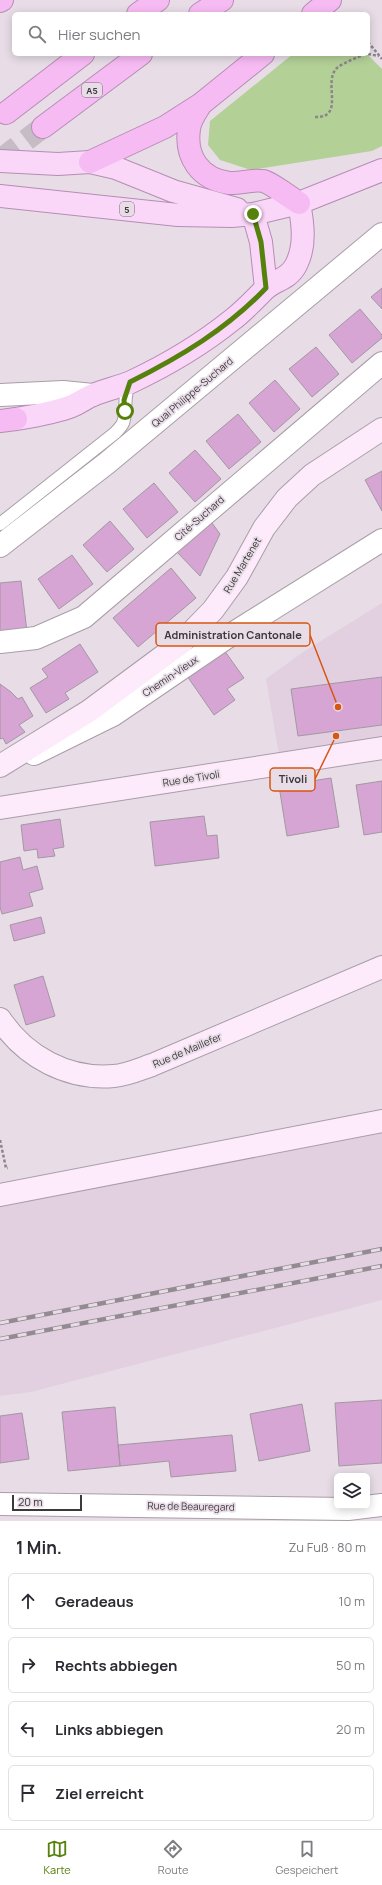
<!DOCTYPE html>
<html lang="de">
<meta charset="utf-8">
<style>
body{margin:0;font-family:Manrope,sans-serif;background:#f2f2f3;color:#2b2b33}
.controls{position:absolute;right:12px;bottom:12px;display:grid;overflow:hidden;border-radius:6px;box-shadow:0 2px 10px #0003}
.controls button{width:36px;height:36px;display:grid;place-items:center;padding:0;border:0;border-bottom:1px solid #e1e1e2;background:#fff;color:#2b2b33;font:20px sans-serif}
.scale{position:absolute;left:12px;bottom:10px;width:70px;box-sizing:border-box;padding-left:4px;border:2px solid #3c383c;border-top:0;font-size:11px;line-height:14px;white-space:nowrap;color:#3c383c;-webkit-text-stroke:3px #e8dde7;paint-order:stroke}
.stop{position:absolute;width:12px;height:12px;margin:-9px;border:3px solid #55810c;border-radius:50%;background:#fff}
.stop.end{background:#55810c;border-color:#fff;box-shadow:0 1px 4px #0008}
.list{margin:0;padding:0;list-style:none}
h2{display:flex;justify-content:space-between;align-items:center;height:52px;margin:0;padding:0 16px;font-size:17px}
h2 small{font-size:13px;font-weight:400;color:#7c7c81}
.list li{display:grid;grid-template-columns:26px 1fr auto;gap:12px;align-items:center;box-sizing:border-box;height:56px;margin:0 8px 8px;padding:0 8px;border:1px solid #e1e1e2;border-radius:6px}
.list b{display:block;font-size:15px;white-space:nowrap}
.list em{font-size:13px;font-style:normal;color:#7c7c81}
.icon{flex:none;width:22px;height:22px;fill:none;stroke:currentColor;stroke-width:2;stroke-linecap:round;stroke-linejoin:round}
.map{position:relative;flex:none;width:382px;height:1521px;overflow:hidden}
.search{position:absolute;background:#fff;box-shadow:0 2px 10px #0003;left:12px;right:12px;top:12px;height:44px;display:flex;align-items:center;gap:10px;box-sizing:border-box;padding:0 14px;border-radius:6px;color:#7c7c81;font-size:15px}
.sheet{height:308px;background:#fff}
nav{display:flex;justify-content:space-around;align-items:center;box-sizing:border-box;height:56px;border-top:1px solid #e1e1e2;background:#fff;font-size:11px;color:#7c7c81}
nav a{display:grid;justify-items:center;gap:2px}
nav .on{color:#55810c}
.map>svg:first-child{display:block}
.built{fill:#e2d0e0}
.green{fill:#b3d097}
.building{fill:#d6a5d4;stroke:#a298a2}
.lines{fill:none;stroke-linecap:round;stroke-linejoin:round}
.highway-tunnel{stroke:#c6bcc5;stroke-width:22;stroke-dasharray:22 11;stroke-linecap:butt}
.lane-casing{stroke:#a89ea7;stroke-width:14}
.street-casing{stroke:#a89ea7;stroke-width:24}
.secondary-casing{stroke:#a89ea7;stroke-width:24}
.primary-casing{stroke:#b68db4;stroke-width:24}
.highway-casing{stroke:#b68db4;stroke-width:24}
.path{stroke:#8c858b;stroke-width:2.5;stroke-dasharray:3 2;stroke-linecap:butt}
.lane{stroke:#fff;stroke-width:12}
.street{stroke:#fff;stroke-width:22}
.secondary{stroke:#fdebfc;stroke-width:22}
.primary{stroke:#fad6f8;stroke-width:22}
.highway{stroke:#f7bbf4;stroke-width:22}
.rail-casing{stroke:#938b92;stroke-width:4.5}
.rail{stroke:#e8dde7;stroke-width:3;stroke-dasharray:9;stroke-linecap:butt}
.route{stroke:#55810c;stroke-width:5}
.labels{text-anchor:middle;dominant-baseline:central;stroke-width:3.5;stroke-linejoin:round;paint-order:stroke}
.shield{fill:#e8dde7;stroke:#706a6f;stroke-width:1}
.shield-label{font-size:9px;font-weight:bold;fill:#3c383c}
.street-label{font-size:10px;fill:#3c383c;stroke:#e8dde7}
.leader{fill:none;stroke:#d75611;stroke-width:1.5}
.callout-dot{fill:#d75611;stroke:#e8dde7;stroke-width:1.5}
.callout{fill:#e8dde7;stroke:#d75611;stroke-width:1.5}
.callout-label{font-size:11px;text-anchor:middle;font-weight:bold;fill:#3c383c}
</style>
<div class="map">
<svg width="382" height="1521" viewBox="0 0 382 1521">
<rect width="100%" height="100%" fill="#e8dde7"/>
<path class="built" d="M 382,603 L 382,758 L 282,773 L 266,679 L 303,652 Z
M 382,1121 L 382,1300 L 31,1392 L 0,1396 L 0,1195 Z"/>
<path class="green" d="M 293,54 L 367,54 L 382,69 L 382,146 L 372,151 L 251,170 L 220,160 L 208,145 L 210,121 Z"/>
<path class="building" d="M 382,288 L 382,309 L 371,297 Z
M 360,309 L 382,335 L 382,338 L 352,363 L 329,335 Z
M 316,347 L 339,374 L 312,397 L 289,369 Z
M 275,380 L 300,409 L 274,432 L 249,403 Z
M 238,414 L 261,442 L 229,469 L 206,441 Z
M 195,450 L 221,479 L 195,502 L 169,473 Z
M 382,471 L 382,511 L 365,480 Z
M 154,483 L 178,512 L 147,538 L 123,509 Z
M 110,521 L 134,549 L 107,572 L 83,545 Z
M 212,523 L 220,534 L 200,576 L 175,550 Z
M 72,555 L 93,584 L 59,609 L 38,579 Z
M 171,568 L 196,598 L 138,647 L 113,618 Z
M 21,581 L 27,632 L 0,635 L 0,583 Z
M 80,644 L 98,672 L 65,693 L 69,699 L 46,713 L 30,688 L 48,677 L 42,669 Z
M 224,650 L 244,678 L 227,689 L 235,700 L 214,715 L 187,676 Z
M 382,677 L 382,725 L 298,736 L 291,689 Z
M 0,684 L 11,692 L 18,699 L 22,697 L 33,716 L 19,725 L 25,732 L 6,744 L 3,738 L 0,739 Z
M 331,778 L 339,827 L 287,836 L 279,786 Z
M 382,781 L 382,832 L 364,835 L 356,785 Z
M 204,816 L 207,836 L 217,835 L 219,858 L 155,866 L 150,822 Z
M 60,819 L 64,847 L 53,849 L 55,856 L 38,858 L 37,849 L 24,851 L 21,825 Z
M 20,857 L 23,870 L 37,866 L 43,889 L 29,893 L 33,906 L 2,914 L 0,907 L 0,862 Z
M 41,917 L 45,933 L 14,941 L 10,925 Z
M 43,976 L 55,1016 L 26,1025 L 14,985 Z
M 382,1400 L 382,1463 L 339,1466 L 335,1403 Z
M 302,1404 L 310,1451 L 259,1461 L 250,1414 Z
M 115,1407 L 120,1466 L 68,1471 L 62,1412 Z
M 22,1413 L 29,1459 L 0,1463 L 0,1416 Z
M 232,1435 L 236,1471 L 171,1477 L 169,1461 L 120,1466 L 118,1445 Z"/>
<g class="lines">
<path class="highway-tunnel" d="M 0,160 L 43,127"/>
<defs>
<path id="lane" d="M 0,524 L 115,433 C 118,430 121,427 123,423 C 128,409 122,398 130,382"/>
<path id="street" d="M 0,395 L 63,392 L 93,395
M 0,546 L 107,463 L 382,234
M 0,642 L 36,638 L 84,617 L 382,363
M 34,754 L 113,715 L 232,634 L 382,540
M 0,1504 L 348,1509 L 382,1505"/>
<path id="secondary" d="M 0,766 L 89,711 L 181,643 L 213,610 L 237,577 L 264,528 L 287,498 L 312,475 L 382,429
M 0,808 L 382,748
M 0,1019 C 25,1057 68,1080 114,1076 C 127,1075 140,1069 152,1065 L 382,967
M 0,1195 L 382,1121"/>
<path id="primary" d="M 0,161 L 58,164 L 90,162 L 116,168 L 173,191 L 237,209
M 0,196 L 178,215 L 232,216 L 253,214 L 299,203 L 382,170
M 253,214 L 261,242 L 266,288
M 16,419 C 34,416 54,413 72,406 C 79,403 86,398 93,395 C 105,390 119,387 131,382 C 167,365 201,345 232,320 C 244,311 254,300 265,289 C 275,280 289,279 296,265 C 306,246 303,224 299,203"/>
<path id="highway" d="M 0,1 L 2,0
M 138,14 L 158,0
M 200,14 L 222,0
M 313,14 L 330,0
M 201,104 C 196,112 190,120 189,129 C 185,157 200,179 229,183 C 240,184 252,179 263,181 C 270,182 292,199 299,203
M 6,113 L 83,54
M 43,127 L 141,54
M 90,162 L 165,127 L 201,104 L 263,54
M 0,421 L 16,419"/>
</defs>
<use href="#lane" class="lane-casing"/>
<use href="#street" class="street-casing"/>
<use href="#secondary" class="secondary-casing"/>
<use href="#primary" class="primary-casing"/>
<use href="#highway" class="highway-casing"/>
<path class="path" d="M 368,42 L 382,59
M 368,54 L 379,56
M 315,117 C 346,118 322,82 337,68 C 344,62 357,58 365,54
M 0,1140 L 6,1168 L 8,1168"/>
<use href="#lane" class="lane"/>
<use href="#street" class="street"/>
<use href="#secondary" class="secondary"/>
<use href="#primary" class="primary"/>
<use href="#highway" class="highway"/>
<defs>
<path id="rail" d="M 0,1323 L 382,1249
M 0,1339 L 382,1266"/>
</defs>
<use href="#rail" class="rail-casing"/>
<use href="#rail" class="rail"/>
</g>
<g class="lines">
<path class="route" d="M 125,411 L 124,400 L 130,382 C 180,357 227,329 266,288 L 261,242 L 253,214"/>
</g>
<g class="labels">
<g class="shield">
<rect x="82" y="83" width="20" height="14" rx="3"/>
<rect x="120" y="202" width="14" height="14" rx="3"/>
</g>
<g class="shield-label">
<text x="92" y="90">A5</text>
<text x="127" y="209">5</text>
</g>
<g class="street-label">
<text transform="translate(192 392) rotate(-40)">Quai Philippe-Suchard</text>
<text transform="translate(199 518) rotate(-41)">Cité-Suchard</text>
<text transform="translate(242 565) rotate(-59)">Rue Martenet</text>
<text transform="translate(170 676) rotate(-34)">Chemin-Vieux</text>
<text transform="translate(191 778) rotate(-9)">Rue de Tivoli</text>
<text transform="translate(187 1050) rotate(-23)">Rue de Maillefer</text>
<text transform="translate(191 1506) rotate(1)">Rue de Beauregard</text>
</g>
</g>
<path class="leader" d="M338 707L310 635M336 736L315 779"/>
<g class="callout-dot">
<circle cx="338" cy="707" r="4"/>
<circle cx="336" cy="736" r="4"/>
</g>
<g class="callout">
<rect x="156" y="623" width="154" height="23" rx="4"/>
<rect x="270" y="768" width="45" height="23" rx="4"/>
</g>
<g class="callout-label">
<text x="233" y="639">Administration Cantonale</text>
<text x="293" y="783">Tivoli</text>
</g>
</svg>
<div class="controls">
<button><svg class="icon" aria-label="layers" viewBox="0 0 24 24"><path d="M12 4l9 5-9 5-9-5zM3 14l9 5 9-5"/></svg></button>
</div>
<div class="scale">20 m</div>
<div class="stop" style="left:125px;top:411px"></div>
<div class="stop end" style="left:253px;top:214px"></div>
<div class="search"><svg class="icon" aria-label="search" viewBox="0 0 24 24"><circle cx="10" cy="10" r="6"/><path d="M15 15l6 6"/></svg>Hier suchen</div>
</div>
<section class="sheet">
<h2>1 Min.<small>Zu Fuß · 80 m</small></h2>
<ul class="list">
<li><svg class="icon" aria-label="ahead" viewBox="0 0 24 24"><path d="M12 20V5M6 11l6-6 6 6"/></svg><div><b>Geradeaus</b></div><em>10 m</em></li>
<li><svg class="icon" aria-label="right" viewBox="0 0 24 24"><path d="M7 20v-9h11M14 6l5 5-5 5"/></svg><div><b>Rechts abbiegen</b></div><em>50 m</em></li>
<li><svg class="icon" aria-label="left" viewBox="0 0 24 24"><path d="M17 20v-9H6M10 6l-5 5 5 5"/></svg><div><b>Links abbiegen</b></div><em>20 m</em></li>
<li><svg class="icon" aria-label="arrive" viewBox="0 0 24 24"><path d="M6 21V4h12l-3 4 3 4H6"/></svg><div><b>Ziel erreicht</b></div></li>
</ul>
</section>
<nav>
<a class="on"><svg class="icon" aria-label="map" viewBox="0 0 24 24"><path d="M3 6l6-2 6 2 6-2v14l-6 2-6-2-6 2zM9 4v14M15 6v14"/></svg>Karte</a>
<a><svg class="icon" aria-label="directions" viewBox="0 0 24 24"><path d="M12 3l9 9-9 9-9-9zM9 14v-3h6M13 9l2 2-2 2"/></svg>Route</a>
<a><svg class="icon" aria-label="saved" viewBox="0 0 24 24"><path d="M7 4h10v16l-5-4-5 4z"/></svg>Gespeichert</a>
</nav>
